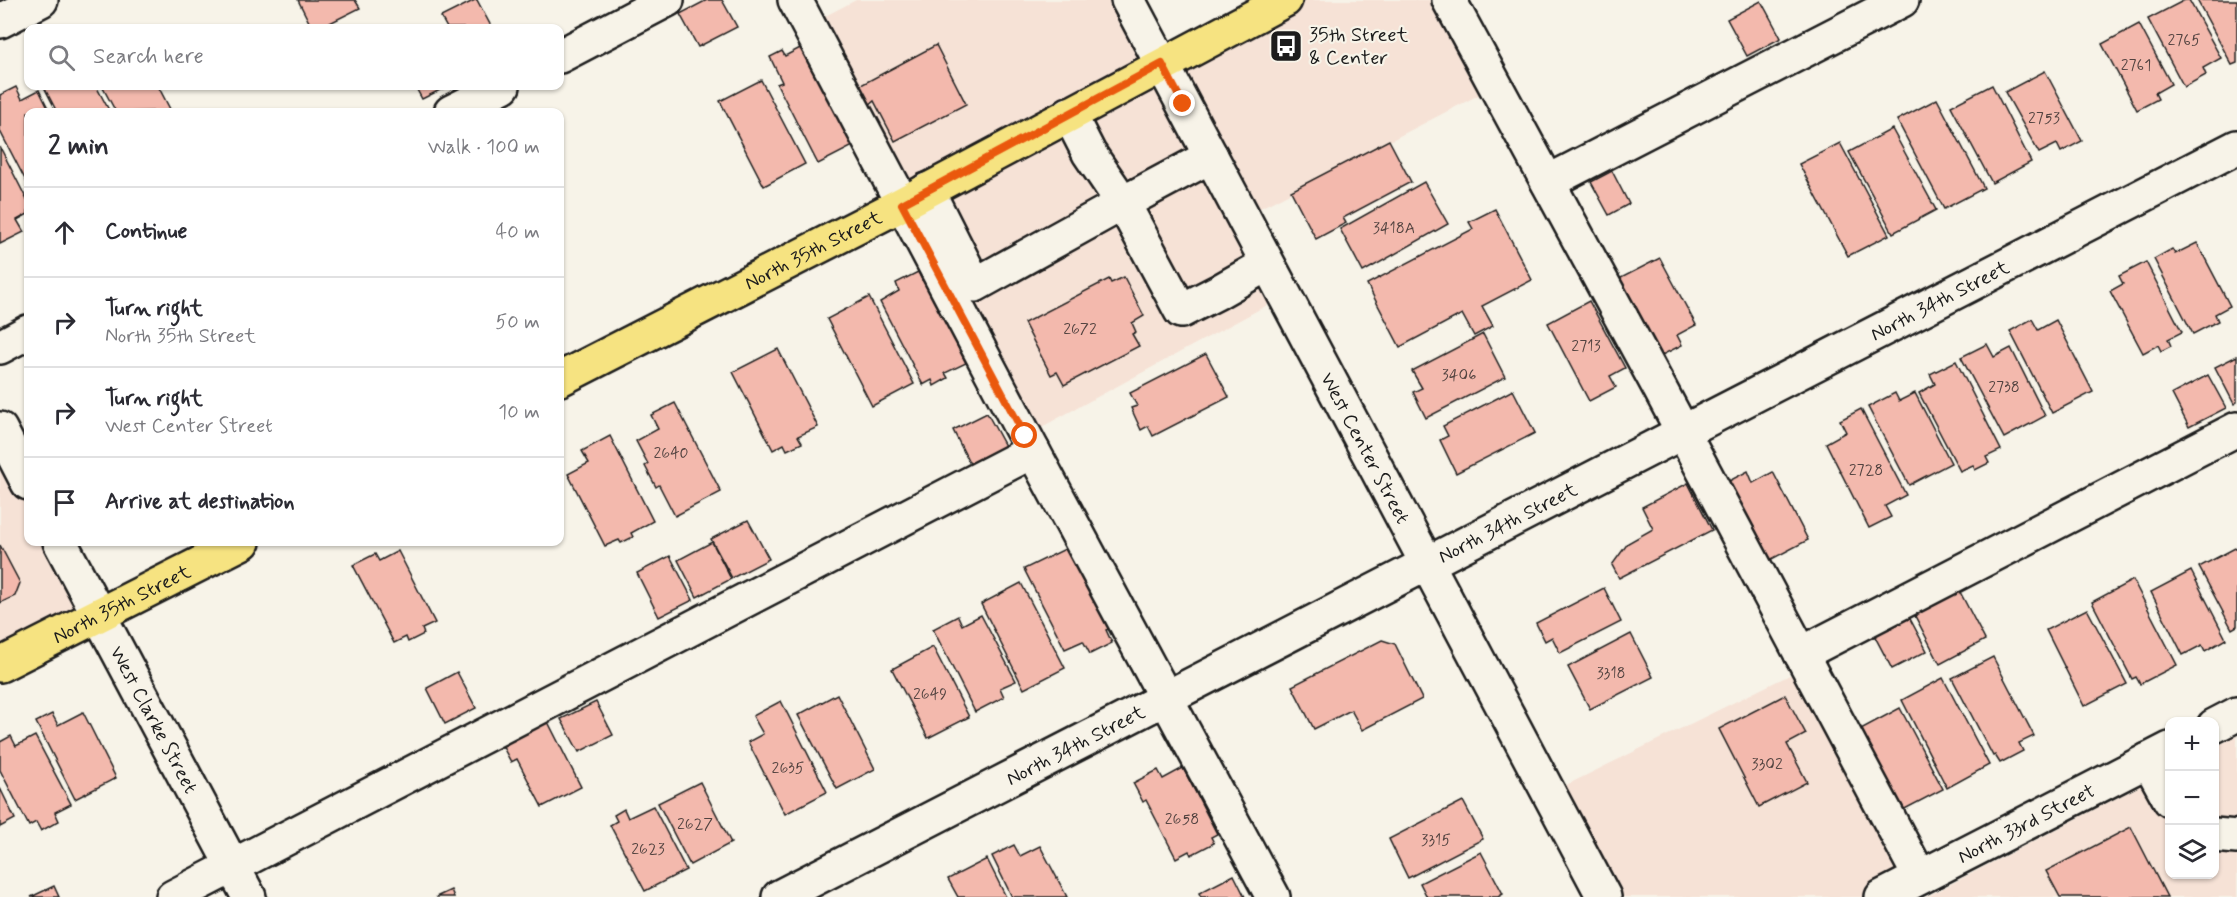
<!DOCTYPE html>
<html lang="en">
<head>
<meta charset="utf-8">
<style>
	:root { --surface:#fff; --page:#f2f2f3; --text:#2b2b33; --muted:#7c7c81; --line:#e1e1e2 }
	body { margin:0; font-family:Mynerve,sans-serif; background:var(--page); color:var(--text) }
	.controls { position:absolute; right:18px; bottom:18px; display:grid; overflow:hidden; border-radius:12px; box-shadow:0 2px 4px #0004 }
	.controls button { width:54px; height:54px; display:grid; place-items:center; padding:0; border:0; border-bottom:2px solid var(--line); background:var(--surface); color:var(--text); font:30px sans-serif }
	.stop { position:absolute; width:18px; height:18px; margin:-14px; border:4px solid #ea580c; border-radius:50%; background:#fff }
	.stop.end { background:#ea580c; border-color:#fff; box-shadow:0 2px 6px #0008 }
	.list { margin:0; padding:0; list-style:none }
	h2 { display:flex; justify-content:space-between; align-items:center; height:78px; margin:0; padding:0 24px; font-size:26px }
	h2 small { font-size:20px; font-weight:400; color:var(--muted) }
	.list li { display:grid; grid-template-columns:39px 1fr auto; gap:18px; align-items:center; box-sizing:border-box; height:90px; padding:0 24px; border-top:2px solid var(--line) }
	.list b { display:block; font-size:22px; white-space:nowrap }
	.list p { margin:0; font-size:20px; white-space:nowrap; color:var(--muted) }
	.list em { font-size:20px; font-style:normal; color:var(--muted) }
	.icon { flex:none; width:33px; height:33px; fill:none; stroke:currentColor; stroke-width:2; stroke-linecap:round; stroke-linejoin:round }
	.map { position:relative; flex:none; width:2237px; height:897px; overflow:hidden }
	.search { position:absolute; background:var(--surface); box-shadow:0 2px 4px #0004; left:24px; top:24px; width:540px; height:66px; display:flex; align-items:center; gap:15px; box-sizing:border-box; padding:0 21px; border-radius:12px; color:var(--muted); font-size:22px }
	.panel { position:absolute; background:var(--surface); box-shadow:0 2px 4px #0004; left:24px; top:108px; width:540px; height:438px; border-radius:12px }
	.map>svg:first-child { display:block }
</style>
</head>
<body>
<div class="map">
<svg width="2237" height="897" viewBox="0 0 2237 897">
	<rect width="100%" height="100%" fill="#f7f3e8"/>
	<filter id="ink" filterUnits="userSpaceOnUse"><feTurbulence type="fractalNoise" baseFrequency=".0167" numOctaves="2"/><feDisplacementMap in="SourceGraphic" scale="12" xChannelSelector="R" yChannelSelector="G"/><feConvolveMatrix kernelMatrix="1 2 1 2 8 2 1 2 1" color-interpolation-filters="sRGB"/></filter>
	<g filter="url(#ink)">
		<g fill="#f6e2d6">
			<path d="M856 0H1128L1162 64 1285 0H1449L1496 86 1243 217 1284 296 1025 436 808 25Z"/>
			<path d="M0 429 28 483V542H60L99 615 0 665Z"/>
			<path d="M1808 666 1920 877 1882 897H1604L1548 794Z"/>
			<path d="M2237 736V897H1926L2169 771 2170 874H2214L2215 747Z"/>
		</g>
		<g fill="#f3b9ad" stroke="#1c1c1c" stroke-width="1.5">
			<path d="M298 0H355L360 8 320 28H312Z"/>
			<path d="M475 0H477L492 28H447L441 17Z"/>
			<path d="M707 0H722L737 27 698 47 680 14Z"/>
			<path d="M2185 0H2189L2221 58 2203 68 2206 75 2184 87 2148 19Z"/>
			<path d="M2197 0H2237V63L2232 65Z"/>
			<path d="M1761 1 1781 38 1747 56 1727 19Z"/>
			<path d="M2139 24 2171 84 2155 93 2158 99 2137 110 2102 44Z"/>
			<path d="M936 45 966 104 895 141 874 101 869 105 859 86Z"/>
			<path d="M804 46 855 145 818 164 777 84 782 82 770 57 782 51 785 56Z"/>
			<path d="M2045 71 2082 141 2061 152 2057 144 2039 153 2005 92Z"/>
			<path d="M761 80 805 164 764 186 720 101Z"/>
			<path d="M1992 85 2031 162 1992 183 1951 106Z"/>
			<path d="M45 86H96L110 112H57L44 87Z"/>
			<path d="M102 86H158L171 111 116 112Z"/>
			<path d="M415 86H448L422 99Z"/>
			<path d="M16 87 22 99 39 90 50 112H28V185L0 131V95Z"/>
			<path d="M1937 99 1984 188 1944 209 1897 120Z"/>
			<path d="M1892 129 1936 210 1893 233 1849 152Z"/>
			<path d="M1389 140 1411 182 1343 218 1346 223 1316 239 1291 191Z"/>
			<path d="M1840 143 1889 235 1848 256 1799 164Z"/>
			<path d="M0 147 28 202V214L17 220 24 232 0 244Z"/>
			<path d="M1612 171 1629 204 1609 215 1591 182Z"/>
			<path d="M1424 182 1448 224 1363 272 1340 229Z"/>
			<path d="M1495 209 1532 280 1482 306 1493 326 1474 336 1462 314 1400 347 1367 284 1473 229 1469 222Z"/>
			<path d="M2197 243 2230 306 2215 314 2218 321 2193 334 2154 259 2172 249 2175 254Z"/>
			<path d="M1660 258 1696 325 1677 335 1682 345 1658 357 1617 280Z"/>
			<path d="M2146 262 2182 332 2168 339 2171 346 2161 351 2158 345 2143 353 2110 291 2123 284 2119 276Z"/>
			<path d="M918 272 922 280 924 279 966 363 945 373 948 378 934 386 932 380 923 385 880 302 899 291 896 283Z"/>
			<path d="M1124 277 1144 316 1132 323 1136 332 1132 334 1139 346 1064 385 1057 372 1051 375 1024 323 1109 279 1111 283Z"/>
			<path d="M869 297 914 384 872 406 827 319Z"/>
			<path d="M1589 301 1625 368 1610 376 1616 387 1589 401 1548 323Z"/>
			<path d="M2032 319 2038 330 2056 320 2093 392 2052 413 2010 331Z"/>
			<path d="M1483 334 1505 377 1426 418 1413 392 1422 388 1412 371Z"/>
			<path d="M1987 344 1994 357 2011 348 2045 416 2004 438 1961 357Z"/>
			<path d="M778 349 818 427 798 436 802 443 787 450 784 444 773 450 733 372Z"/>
			<path d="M1206 354 1229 397 1153 436 1148 426 1141 430 1131 408 1137 406 1130 393Z"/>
			<path d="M2237 356V402L2234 404 2215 367Z"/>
			<path d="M1956 361 2001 450 1986 457 1989 463 1975 470 1973 465 1960 471 1919 393 1935 384 1930 374Z"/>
			<path d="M2208 375 2226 408 2189 427 2172 394Z"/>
			<path d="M1513 390 1535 433 1456 473 1440 440 1448 436 1443 426Z"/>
			<path d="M1895 393 1899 401 1915 393 1951 463 1909 485 1868 407Z"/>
			<path d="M675 403 721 492 675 516 659 485 656 487 645 466 648 464 636 441 658 429 651 415Z"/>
			<path d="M1861 409 1906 495 1885 506 1891 517 1869 528 1826 443 1846 432 1840 420Z"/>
			<path d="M987 413 1005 446 970 464 953 430Z"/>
			<path d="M610 436 653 521 631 533 633 537 621 543 619 540 605 546 568 474 589 463 582 451Z"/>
			<path d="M1748 471 1753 483 1773 472 1808 540 1768 561 1727 482Z"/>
			<path d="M1688 483 1712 530 1619 578 1612 565 1628 543 1653 529 1642 507Z"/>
			<path d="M748 520 769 559 732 578 711 539Z"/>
			<path d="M712 542 731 579 697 597 678 560Z"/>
			<path d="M0 545 20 583 15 596 0 603Z"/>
			<path d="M2237 547V626L2232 629 2199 567Z"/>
			<path d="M1067 548 1109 629 1106 630 1112 643 1090 654 1083 641 1065 649 1024 569Z"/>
			<path d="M398 551 435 623 422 629 424 634 408 642 406 637 394 643 353 565 375 554 379 561Z"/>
			<path d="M670 556 693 600 659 617 637 573Z"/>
			<path d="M2191 571 2226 639 2205 651 2202 645 2183 655 2151 592Z"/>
			<path d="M2133 580 2177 665 2140 684 2136 677 2132 679 2092 602Z"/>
			<path d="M1021 583 1065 668 1024 689 981 604Z"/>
			<path d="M1604 588 1621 622 1560 653 1552 637 1545 641 1536 623Z"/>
			<path d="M1959 590 1985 640 1940 664 1914 614Z"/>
			<path d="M2087 609 2127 684 2084 706 2046 630Z"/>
			<path d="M981 615 1016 681 1000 688 1004 697 975 712 933 629 958 616 962 625Z"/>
			<path d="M1908 615 1927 651 1892 669 1873 633Z"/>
			<path d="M1631 634 1653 677 1590 709 1568 667Z"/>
			<path d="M1382 640 1395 644 1422 699 1362 730 1351 710 1314 729 1292 686Z"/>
			<path d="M933 647 969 717 928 738 892 669Z"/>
			<path d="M1993 657 2034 736 2019 743 2023 751 2000 763 1995 755 1993 756 1952 678Z"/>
			<path d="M457 672 476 708 445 724 427 688Z"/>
			<path d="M1943 678 1989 765 1947 788 1902 700Z"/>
			<path d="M837 694 875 769 837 789 798 715Z"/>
			<path d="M1785 695 1806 734 1787 744 1807 782 1759 807 1719 729Z"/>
			<path d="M781 701 827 792 785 814 748 742 763 734 753 716Z"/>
			<path d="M596 702 613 735 579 752 561 719Z"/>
			<path d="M1900 708 1943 789 1899 812 1857 731Z"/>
			<path d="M83 712 116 778 75 799 36 722 52 714 58 725Z"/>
			<path d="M543 712 581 787 542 807 517 759 511 762 497 736Z"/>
			<path d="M11 736 16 746 35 736 71 804 55 812 59 821 41 831 36 822 29 826 0 770V742Z"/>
			<path d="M1183 768 1217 834 1211 837 1214 843 1191 855 1189 851 1176 858 1146 800 1143 802 1133 783 1158 770 1163 779Z"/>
			<path d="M700 782 731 843 690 865 658 803Z"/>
			<path d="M0 788 15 819 0 827Z"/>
			<path d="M1463 801 1483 839 1408 878 1389 839Z"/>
			<path d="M653 806 686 870 645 891 610 825 617 821 614 815 624 809 628 818Z"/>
			<path d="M2131 827 2167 897H2060L2046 871Z"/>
			<path d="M1014 845 1020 856 1040 846 1067 897H1012L992 856Z"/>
			<path d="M1481 852 1503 894 1498 897H1427L1420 883Z"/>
			<path d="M987 859 1006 897H958L948 879Z"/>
			<path d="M1234 875 1245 897H1201L1199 893Z"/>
			<path d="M54 886 59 897H31Z"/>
			<path d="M451 890 454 897H436Z"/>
		</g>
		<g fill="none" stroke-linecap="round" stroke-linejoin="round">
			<defs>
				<g id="minor">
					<path d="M795 0 1033 451 1273 897"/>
					<path id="s1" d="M1128 0 1604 897"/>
					<path d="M1449 0 1660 389 1920 877"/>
					<path d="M0 21 41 0"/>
					<path d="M560 56 667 0"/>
					<path d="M451 112 503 86"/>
					<path d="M1211 156 1123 203 1181 311 1218 292 1267 264"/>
					<path d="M1548 182 1902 0"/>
					<path d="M927 190 975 285 1123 203 1089 153 1069 114"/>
					<path d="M0 347 28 332"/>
					<path d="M0 429 28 483"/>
					<path id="s2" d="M60 542 249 897"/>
					<path d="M1801 654 2237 429"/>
					<path d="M2214 726 2237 714"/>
					<path d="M2148 760 2170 800"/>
					<path d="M2214 835 2237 837"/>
					<path d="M173 897 1033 451"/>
					<path id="s3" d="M779 897 2237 147"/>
					<path id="s4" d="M1882 897 2170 749"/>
				</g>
				<g id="major">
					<path id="s5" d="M560 379 902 204 1285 0"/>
					<path id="s6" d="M0 665 243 542"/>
				</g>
			</defs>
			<use href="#minor" stroke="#1c1c1c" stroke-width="38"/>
			<use href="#major" stroke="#1c1c1c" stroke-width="38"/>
			<use href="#minor" stroke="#f7f3e8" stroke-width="33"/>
			<use href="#major" stroke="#f6e381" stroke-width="33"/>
		</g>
	</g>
	<g fill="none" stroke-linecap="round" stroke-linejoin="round" filter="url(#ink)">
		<path stroke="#ea580c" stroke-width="8" d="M1025 436 902 204 1162 64 1183 104"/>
	</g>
	<defs>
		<symbol id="bus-square" viewBox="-11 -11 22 22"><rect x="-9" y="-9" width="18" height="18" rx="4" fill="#1c1c1c" stroke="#f7f3e8"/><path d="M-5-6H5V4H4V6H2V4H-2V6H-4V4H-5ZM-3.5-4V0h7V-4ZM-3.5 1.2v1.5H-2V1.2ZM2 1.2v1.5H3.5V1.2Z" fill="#fff"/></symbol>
	</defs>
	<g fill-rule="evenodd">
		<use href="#bus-square" x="1267" y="27" width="38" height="38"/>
	</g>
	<g text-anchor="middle" stroke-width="4.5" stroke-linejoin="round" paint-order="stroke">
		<g font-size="16" fill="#524340">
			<text x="2184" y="45">2765</text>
			<text x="2136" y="70">2761</text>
			<text x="2044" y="123">2753</text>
			<text x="1394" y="233">3418A</text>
			<text x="1080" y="334">2672</text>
			<text x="1586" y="351">2713</text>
			<text x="1459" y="380">3406</text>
			<text x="2004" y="392">2738</text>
			<text x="671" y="458">2640</text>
			<text x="1866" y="475">2728</text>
			<text x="1611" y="678">3318</text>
			<text x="930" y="699">2649</text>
			<text x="1767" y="769">3302</text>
			<text x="788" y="773">2635</text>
			<text x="1182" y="824">2658</text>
			<text x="695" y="829">2627</text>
			<text x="1436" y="845">3315</text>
			<text x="648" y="854">2623</text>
		</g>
		<g font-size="20" fill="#1c1c1c" stroke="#f7f3e8" text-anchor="start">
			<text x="1309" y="41">35th Street<tspan x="1309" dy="23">&amp; Center</tspan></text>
		</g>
		<g font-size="20" fill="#1c1c1c" stroke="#f7f3e8">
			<text dy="7" stroke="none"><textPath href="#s5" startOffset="284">North 35th Street</textPath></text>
			<text dy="7" stroke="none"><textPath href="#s3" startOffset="1305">North 34th Street</textPath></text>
			<text dy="7" stroke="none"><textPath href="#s1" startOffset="507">West Center Street</textPath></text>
			<text dy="7" stroke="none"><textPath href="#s3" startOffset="819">North 34th Street</textPath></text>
			<text dy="7" stroke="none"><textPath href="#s6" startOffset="136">North 35th Street</textPath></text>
			<text dy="7" stroke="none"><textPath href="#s2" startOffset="201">West Clarke Street</textPath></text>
			<text dy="7" stroke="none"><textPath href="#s3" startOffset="333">North 34th Street</textPath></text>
			<text dy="7" stroke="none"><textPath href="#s4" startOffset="162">North 33rd Street</textPath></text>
		</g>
	</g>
</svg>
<div class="controls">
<button>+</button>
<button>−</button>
<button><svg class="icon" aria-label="layers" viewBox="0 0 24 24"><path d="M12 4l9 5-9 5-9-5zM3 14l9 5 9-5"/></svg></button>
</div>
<div class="stop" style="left:1025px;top:436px"></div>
<div class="stop end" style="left:1183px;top:104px"></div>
<div class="search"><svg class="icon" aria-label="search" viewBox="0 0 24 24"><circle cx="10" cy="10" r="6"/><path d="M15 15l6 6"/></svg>Search here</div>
<section class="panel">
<h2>2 min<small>Walk · 100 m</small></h2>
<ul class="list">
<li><svg class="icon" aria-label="ahead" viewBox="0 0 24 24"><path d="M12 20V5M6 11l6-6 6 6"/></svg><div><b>Continue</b></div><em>40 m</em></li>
<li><svg class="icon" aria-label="right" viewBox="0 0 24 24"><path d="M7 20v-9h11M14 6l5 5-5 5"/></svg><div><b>Turn right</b><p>North 35th Street</p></div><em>50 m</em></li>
<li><svg class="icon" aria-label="right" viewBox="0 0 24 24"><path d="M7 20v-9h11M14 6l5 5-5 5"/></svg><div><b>Turn right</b><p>West Center Street</p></div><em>10 m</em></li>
<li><svg class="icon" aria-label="arrive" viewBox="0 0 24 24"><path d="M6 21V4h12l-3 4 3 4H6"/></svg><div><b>Arrive at destination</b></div></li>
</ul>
</section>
</div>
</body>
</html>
